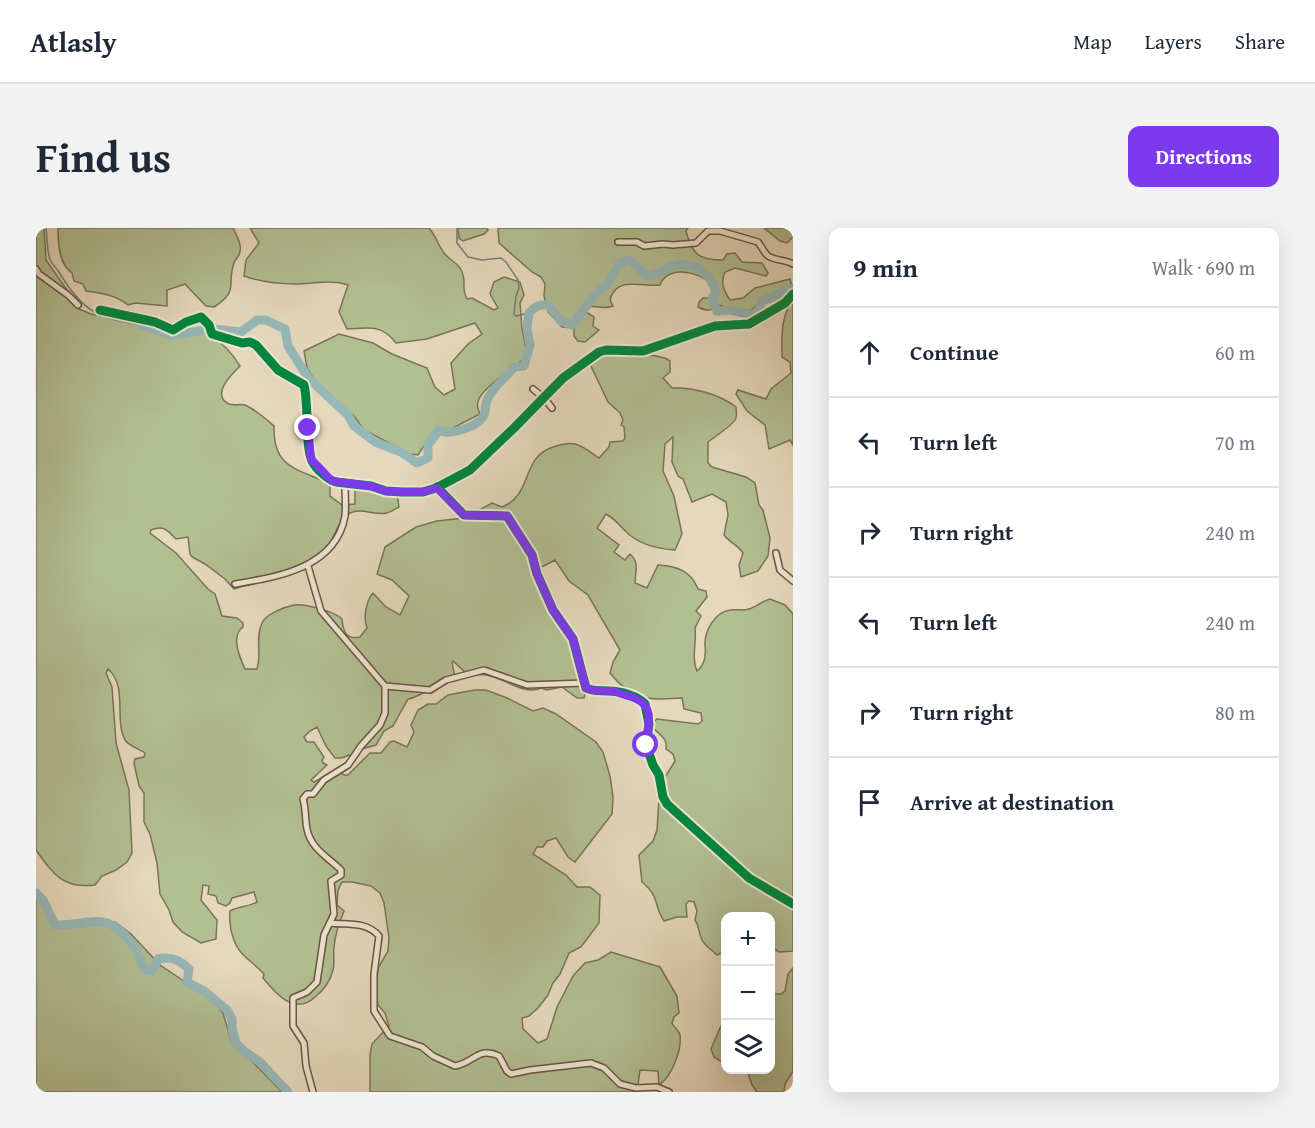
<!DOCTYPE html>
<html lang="en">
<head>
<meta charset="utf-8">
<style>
	:root { --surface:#fff; --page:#f2f2f3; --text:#1f2937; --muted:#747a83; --line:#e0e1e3; --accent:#7c3aed }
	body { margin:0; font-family:"Gentium Book Plus",serif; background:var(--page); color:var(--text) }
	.controls { position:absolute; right:18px; bottom:18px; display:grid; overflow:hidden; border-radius:12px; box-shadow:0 6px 24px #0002 }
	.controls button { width:54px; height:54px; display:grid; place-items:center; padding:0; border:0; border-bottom:2px solid var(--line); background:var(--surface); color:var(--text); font:30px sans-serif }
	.stop { position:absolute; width:18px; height:18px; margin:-14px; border:4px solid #7c3aed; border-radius:50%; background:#fff }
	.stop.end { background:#7c3aed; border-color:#fff; box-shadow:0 2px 6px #0008 }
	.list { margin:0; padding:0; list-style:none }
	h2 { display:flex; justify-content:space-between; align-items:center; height:78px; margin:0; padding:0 24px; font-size:26px }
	h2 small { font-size:20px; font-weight:400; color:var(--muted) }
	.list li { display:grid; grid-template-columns:39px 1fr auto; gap:18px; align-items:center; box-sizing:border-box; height:90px; padding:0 24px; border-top:2px solid var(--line) }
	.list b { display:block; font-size:22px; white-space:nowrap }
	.list em { font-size:20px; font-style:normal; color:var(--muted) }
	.icon { flex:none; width:33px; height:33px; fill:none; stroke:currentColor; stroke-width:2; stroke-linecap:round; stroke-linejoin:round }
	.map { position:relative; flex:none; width:757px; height:864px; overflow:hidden; border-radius:12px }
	header { display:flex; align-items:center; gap:36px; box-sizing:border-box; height:84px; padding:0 30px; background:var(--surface); border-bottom:2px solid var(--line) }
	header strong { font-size:28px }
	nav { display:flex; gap:33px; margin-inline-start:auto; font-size:21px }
	.intro { display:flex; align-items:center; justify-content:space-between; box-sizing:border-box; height:144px; padding:0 36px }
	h1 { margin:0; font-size:42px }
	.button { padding:15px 27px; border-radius:12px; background:var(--accent); color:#fff; font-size:21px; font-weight:700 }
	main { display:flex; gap:36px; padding:0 36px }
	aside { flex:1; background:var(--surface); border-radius:12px; box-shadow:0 6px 24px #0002 }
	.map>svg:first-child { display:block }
</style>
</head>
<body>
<header>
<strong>Atlasly</strong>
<nav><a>Map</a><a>Layers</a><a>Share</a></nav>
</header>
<div class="intro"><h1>Find us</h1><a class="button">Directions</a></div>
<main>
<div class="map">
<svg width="757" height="864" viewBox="0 0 757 864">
	<rect width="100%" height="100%" fill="#e6d8bd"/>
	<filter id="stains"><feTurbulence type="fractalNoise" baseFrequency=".00333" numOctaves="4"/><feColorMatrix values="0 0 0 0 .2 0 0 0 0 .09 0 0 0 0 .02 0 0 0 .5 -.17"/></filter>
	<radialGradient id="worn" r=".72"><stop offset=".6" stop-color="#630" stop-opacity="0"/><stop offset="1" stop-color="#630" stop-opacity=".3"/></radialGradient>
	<g fill="#b2bf93" stroke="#787554" stroke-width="1.5">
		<path d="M0 0H8L10 32 34 66 38 77 43 81 55 86 106 96 131 107 172 104C185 114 196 124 204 138 196 146 174 167 193 176 199 178 206 175 211 178 221 183 230 191 238 198 237 241 261 240 294 256V268L306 277 319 276V257L361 266 363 279C359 281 355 284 351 285 338 288 326 279 314 285 301 292 299 312 288 323 265 346 228 352 198 361L189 351 169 336 156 329 154 326 152 309 140 311C131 302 128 297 115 302L114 305 140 325 172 361 179 366 186 388 201 390 207 395V399C194 408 204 430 209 441H221C226 425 219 410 226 395 230 386 248 379 258 377 268 375 300 384 306 391 307 403 310 412 324 409L331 400C327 390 330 373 337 365L350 379 364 387 373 368 356 352 341 346 349 319 380 299 401 293 428 290 456 275 466 279C497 267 485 229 517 219 540 211 544 217 563 230L573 219 574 214 587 213 589 210 588 199 585 197 587 192 584 185 572 174 554 136C557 132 561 128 565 126 578 119 615 127 629 130L634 133V144L627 150 636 160C657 159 683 166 700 179 700 182 701 186 700 190 699 196 678 209 672 214V235L676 239 710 249 719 255 723 277 727 282 734 310 732 328 722 343 705 349 703 337 707 325C702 317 694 315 688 307L692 287 690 274 676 266 656 274 647 251 642 248 636 234 637 209 629 216 627 243 638 268 646 306 639 322C623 321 608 318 595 308 586 301 580 291 570 286L561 300 583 317 578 324 589 332 594 326C604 335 599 343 599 355L611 360 622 337C641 338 655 343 662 361L670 363 671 369 660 383 665 388 659 400C661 413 655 430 661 443 669 437 670 426 669 418 668 403 679 384 694 382 700 381 707 383 713 381 720 379 726 373 734 371L749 377 757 386V723L743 724 735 719 734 688H690L689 723 681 727C676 722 669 718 666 712 662 704 664 699 659 692L661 683 658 674 653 673 650 676 651 689H641L628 693C617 677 625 670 606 654L603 627 617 613 621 602 623 570 629 549 639 533 637 526 630 521C632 507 620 507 615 496L621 491 662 496 666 493 665 485 648 481 646 470C612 472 597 474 574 445L577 434 584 422 552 367 533 353 519 332 498 343 505 366 533 408 550 463 548 470H541L526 459 511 462 505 460C488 468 467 449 450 447 444 446 437 447 431 446L417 433 416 435 419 448C411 458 401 459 390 464 383 466 380 470 372 471L357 498 348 503 340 517 326 521 315 528 313 527 306 530H299L290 518 281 499 274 503 268 509 271 514H278L288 529 286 532 287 535 291 537 275 552 278 554 300 542 308 547H312L334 525H345L354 514 358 513 371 519 378 504 375 497 382 482 392 476H400L412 467 439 462H450L471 470 497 483 507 480 520 486 560 514 567 524 574 548 577 569 576 586 539 634 532 629 520 610 511 613 507 619H501L497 626 530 647 541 659H554L564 667 563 695 545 719 533 725 524 746 517 755 512 767 502 780 493 788 486 790 487 801 502 815 511 811 521 779 537 748 549 735 562 732 575 724 624 739 641 768 643 785 638 789 636 795C638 800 643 802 644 807 646 822 635 850 623 857L622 843 604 842 601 864H334V827L336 816 353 798 349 785 342 777 340 762 342 740 352 723 353 710 348 675 344 665 335 658 316 654H306L302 662 301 677 308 683C303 695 299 707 298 719 297 727 299 735 297 742 294 754 288 762 279 769 259 788 240 766 227 750L228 746C211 728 201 728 195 702 194 695 193 690 194 683 203 678 212 679 221 674L218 664 196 670 194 675 190 678 182 675 180 668 172 666 173 658 167 657 165 672 181 692 180 711 165 715 146 704 137 694 133 682 124 666 121 635 114 606 108 594V565L103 558 98 535 99 531 108 529 109 525C103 521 93 518 89 512 78 492 92 458 72 441L70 445 76 459 80 515 93 562 96 625 91 634 80 642 66 648 59 657C27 661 17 646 0 622Z"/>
		<path d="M22 0H197C201 8 207 18 203 27 203 27 198 34 198 35 190 57 204 62 178 79L170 78 149 56 131 62V78L99 75 92 77C80 67 65 65 50 63L47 56 38 53 36 45C23 37 22 15 22 0Z"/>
		<path d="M214 0H393C400 8 402 17 408 25 414 33 425 36 427 47 430 58 425 60 431 71L436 70 458 82 462 80 454 66 458 54 468 49 484 54 488 67 484 75 486 101 490 120 487 132C477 138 447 161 443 171 440 177 442 181 444 186L417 200 397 204 382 227 374 226 328 202 318 188 279 153 271 140 268 123 303 106 337 115 356 126 391 140 399 159 408 167 419 161 415 135 432 116 446 106 439 95 391 111 360 115C346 96 332 100 311 101L303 84 312 57C295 51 277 56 260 56 242 56 225 54 208 48L210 32 223 15Z"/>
		<path d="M422 0H450L452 2 448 6 427 13 423 10Z"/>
		<path d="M462 0H652L650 3C656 26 662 32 687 32L691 26 699 25 706 34 726 35 732 45 730 48 699 40 689 44C684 55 688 63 694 72L707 70 719 60 754 51 756 58 754 64 734 74 722 75 716 82 711 84 697 82 683 77C675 83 672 84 662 79L663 74 667 70 679 71 682 67C677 46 632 33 624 57 609 59 586 50 577 65 573 70 574 73 577 78 567 82 561 77 552 79L550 84 558 89 557 98 563 102 549 114 542 113 538 108V100L526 99 512 84 508 68 509 56 505 49 496 44 463 15Z"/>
		<path d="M728 0H757V9L751 15 744 13Z"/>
		<path d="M757 71V217L754 212 733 221 729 197 711 183 700 166 702 162 730 171 735 161 755 145 754 134 746 129C746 105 744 92 757 71Z"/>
		<path d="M0 667 14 690 31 698 79 694 95 706 124 737 176 772 187 785 195 812 246 864H0Z"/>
		<path d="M757 740V843L749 856 748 864H721L716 857 711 842H734L735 763 739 766H745L749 763 752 746Z"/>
		<path d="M689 792V836L678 829 675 821 684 800Z"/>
	</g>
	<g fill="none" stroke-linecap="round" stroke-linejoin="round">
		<g stroke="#738077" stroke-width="1.5">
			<path d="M10 0C11 9 11 19 13 28 14 35 20 39 23 44 46 83 62 91 106 97"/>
			<path d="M421 0V15L432 29 446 32 465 30 470 34 482 52 483 60 480 68 478 86 480 88 493 85"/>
		</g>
		<g stroke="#97b8b8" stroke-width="9">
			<path d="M106 97 135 107 178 101 205 104 221 92H230L249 101 252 118 273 151 312 187 318 198 339 214 365 224 381 235 392 230V217L403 202C412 208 438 200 446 190 451 185 448 178 451 172 456 160 470 149 478 139L488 138 494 117 491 100 493 85C499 79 503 76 512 77L525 93 536 97 559 67 573 54 583 36 591 32 595 33 611 48C624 47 626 42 637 38 658 32 675 45 680 65L676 70 681 83 694 82 717 87 722 83 726 73 757 60"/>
			<path d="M0 665 7 672 19 697C57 698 70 680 98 718 104 725 103 736 110 742L116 743 122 731C135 728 144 732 153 741L151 754 168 763 191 782 196 791V801L200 815 208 823 225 835 252 864"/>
		</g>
		<defs>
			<g id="street">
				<path d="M582 14H601L608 18 627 16 637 17 660 15 672 3H684L722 14C725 18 728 24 731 27 737 33 749 31 757 36"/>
				<path d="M0 41 3 46 32 67 42 77"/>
				<path d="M64 82 119 94 137 102 150 94 165 89 173 97 176 106 206 115 214 114 220 117 242 142 268 157C273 177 269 218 276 233 280 241 292 252 300 254L335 258 350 263 366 264H387L400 260 434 242 478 200 527 150 563 124 570 122 607 123 679 98 713 96 749 75 757 66"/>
				<path d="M497 161 509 171 516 180"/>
				<path d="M401 259 428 287 471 288 496 327 501 346 517 382 537 411 550 460C558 464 565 462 573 463 584 463 602 468 609 476L613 496 610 517 617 537 623 547 627 569 631 576 713 650 757 676"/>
				<path d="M740 325 744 342 757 353"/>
				<path d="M272 338 285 383 349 458 394 462 410 452 448 442 491 457 549 455"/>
				<path d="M199 356C241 349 300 340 309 288 310 278 309 266 309 256"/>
				<path d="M294 695C310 697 331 693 343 708L338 746V783L354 808 386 819 397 828 419 838C438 835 442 818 463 828L471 843 475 846 494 842 555 835 568 840 584 856 600 860 621 859 633 864"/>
				<path d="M277 864 270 838 268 815 257 798V770L271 764 281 754 288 707 298 686 295 653 305 647V642C292 629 275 621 271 601 269 591 270 581 267 571L271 566H277L288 552 312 537 325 518 344 497 349 485V458"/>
			</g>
		</defs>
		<use href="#street" stroke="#68563f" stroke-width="8"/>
		<use href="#street" stroke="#efe6d4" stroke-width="5"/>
		<defs>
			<g id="cycleway">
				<path d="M64 82 119 94 137 102 150 94 165 89 173 97 176 106 206 115 214 114 220 117 242 142 268 157C273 177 269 218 276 233 280 241 292 252 300 254L335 258 350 263 366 264H387L400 260 434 242 478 200 527 150 563 124 570 122 607 123 679 98 713 96 749 75 757 66"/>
				<path d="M401 259 428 287 471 288 496 327 501 346 517 382 537 411 550 460C558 464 565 462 573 463 584 463 602 468 609 476L613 496 610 517 617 537 623 547 627 569 631 576 713 650 757 676"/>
			</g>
		</defs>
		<use href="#cycleway" stroke="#efe6d4" stroke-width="13"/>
		<use href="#cycleway" stroke="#00873e" stroke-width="9"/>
	</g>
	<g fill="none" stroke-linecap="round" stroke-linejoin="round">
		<path stroke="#7c3aed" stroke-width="8" d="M272 200 275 231 296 253 334 258 350 263 366 264H387L401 260 428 287 471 288 496 327 501 346 517 382 537 411 550 460C558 464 565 462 573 463 580 463 585 466 592 468 621 476 612 493 610 517"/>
	</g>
	<rect width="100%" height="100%" filter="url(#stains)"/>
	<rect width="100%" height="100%" fill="url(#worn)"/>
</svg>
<div class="controls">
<button>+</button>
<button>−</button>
<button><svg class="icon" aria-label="layers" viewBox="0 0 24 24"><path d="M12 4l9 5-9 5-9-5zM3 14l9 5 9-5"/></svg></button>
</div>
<div class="stop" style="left:610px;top:517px"></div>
<div class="stop end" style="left:272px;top:200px"></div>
</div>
<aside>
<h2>9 min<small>Walk · 690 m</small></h2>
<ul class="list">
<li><svg class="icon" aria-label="ahead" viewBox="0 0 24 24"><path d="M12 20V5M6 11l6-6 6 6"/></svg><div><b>Continue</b></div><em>60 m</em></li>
<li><svg class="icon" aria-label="left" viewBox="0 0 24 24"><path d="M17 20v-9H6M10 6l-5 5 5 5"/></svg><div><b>Turn left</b></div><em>70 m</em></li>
<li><svg class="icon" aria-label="right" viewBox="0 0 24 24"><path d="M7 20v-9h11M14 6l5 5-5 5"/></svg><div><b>Turn right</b></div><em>240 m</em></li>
<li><svg class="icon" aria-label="left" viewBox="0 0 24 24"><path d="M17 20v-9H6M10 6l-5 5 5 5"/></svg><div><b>Turn left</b></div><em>240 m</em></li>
<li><svg class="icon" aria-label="right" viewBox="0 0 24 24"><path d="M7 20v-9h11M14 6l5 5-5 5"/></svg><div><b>Turn right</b></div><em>80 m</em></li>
<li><svg class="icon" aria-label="arrive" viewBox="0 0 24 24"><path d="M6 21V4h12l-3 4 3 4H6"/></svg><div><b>Arrive at destination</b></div></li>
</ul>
</aside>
</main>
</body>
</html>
